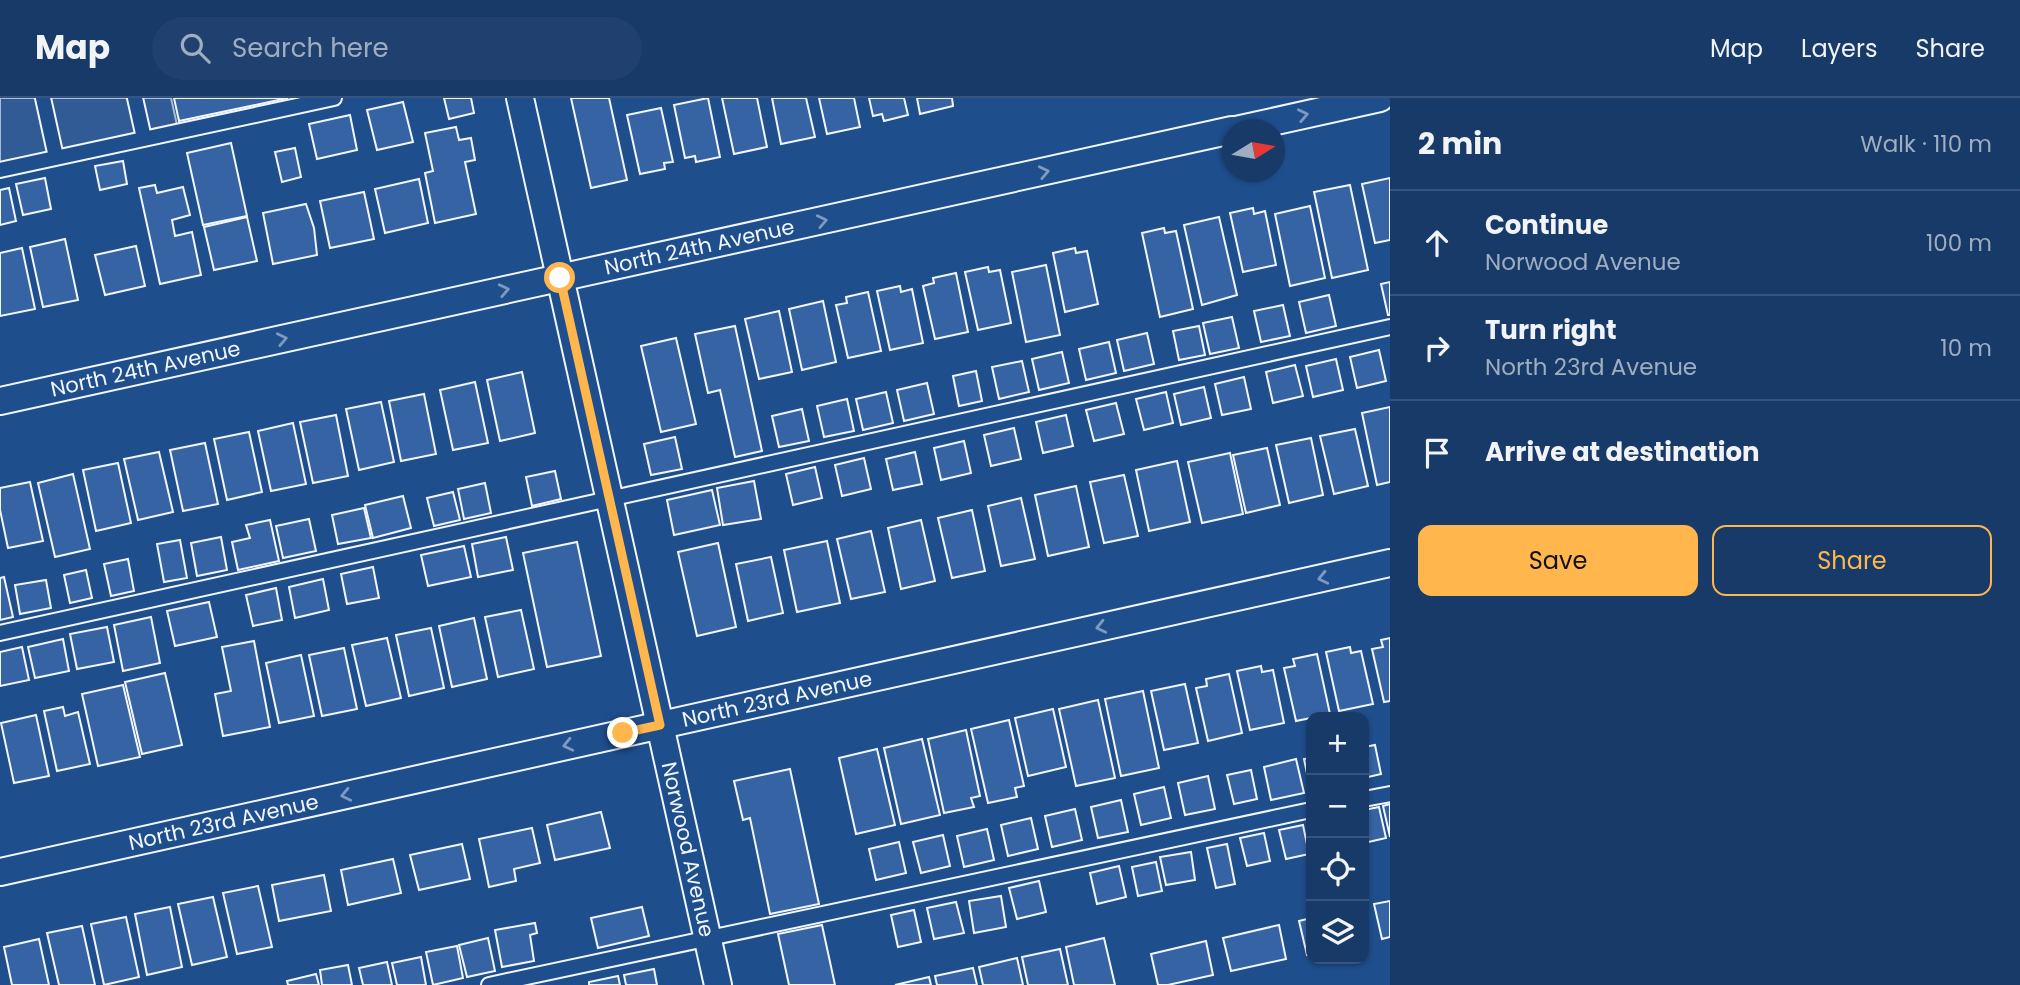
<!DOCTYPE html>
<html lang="en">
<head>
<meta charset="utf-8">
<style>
	:root { --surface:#173a69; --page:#20416f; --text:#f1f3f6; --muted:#9eadc0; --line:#36547d; --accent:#ffb74d }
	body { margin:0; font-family:Poppins,sans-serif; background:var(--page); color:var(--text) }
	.controls { position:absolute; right:21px; bottom:21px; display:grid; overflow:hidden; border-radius:14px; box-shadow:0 2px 5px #0004 }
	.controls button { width:63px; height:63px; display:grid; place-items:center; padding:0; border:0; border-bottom:2px solid var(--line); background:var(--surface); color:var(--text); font:35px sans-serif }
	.compass { position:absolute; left:1222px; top:21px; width:63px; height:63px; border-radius:50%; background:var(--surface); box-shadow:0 2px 5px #0004; rotate:79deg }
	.stop { position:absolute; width:21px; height:21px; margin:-16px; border:5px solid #ffb74d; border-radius:50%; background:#fff }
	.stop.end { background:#ffb74d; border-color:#fff; box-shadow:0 2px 7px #0008 }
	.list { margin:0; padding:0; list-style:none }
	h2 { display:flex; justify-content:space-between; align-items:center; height:91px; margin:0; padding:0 28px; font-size:30px }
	h2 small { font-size:23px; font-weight:400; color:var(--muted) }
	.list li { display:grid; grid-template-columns:46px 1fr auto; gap:21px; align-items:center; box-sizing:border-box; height:105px; padding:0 28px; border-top:2px solid var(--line) }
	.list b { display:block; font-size:26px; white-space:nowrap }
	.list p { margin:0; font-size:23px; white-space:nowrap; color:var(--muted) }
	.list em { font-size:23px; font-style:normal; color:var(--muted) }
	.actions { display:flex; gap:14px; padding:21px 28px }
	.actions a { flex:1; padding:16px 0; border:2px solid var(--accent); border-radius:14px; text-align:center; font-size:24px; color:var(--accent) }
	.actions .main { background:var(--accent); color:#111 }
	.icon { flex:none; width:38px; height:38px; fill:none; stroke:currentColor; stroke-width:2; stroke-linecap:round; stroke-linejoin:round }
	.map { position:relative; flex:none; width:1390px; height:887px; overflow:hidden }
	header { display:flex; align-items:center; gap:42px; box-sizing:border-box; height:98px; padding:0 35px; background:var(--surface); border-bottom:2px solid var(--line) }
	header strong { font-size:33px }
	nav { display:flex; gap:38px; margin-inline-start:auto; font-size:24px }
	.search { width:490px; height:63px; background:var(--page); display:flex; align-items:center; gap:18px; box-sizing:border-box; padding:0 24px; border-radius:38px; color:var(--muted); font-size:26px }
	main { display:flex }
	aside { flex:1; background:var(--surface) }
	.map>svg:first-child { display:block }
</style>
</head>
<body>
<header>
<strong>Map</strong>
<div class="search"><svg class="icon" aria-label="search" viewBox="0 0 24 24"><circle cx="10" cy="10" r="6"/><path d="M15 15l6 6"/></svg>Search here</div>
<nav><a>Map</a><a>Layers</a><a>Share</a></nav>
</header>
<main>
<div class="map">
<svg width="1390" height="887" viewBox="0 0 1390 887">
	<rect width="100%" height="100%" fill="#1f4e8c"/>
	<path fill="#305b95" stroke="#a8bbd7" stroke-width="2" d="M0 0H171L177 27 0 67Z"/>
	<g fill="#3563a3" stroke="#f2f6ff" stroke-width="2">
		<path d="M174 0H288L179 23Z"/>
		<path d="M444 0H471L474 15 449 21Z"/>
		<path d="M571 0H609L627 82 591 90Z"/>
		<path d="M708 0 720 59 696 64 695 58 685 60 674 7Z"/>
		<path d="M722 0H757L767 49 734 56Z"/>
		<path d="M772 0H806L815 39 781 46Z"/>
		<path d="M819 0H854L860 29 827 36Z"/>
		<path d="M869 0H904L908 17 884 23 882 16 873 18Z"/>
		<path d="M917 0H952L953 8 920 16Z"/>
		<path d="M403 4 413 44 377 52 367 12Z"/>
		<path d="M661 10 673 64 664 65 665 71 640 76 627 17Z"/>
		<path d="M350 17 357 52 317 61 309 26Z"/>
		<path d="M456 29 459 42 471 40 475 62 465 64 476 116 435 125 425 75 433 73 425 35Z"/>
		<path d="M231 45 247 118 203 127 187 55Z"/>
		<path d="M295 50 301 79 282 84 275 54Z"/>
		<path d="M123 63 127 86 100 92 95 68Z"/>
		<path d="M45 80 51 111 23 117 16 86Z"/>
		<path d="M1390 80V142L1375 145 1362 86Z"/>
		<path d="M419 81 428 125 385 135 375 91Z"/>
		<path d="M155 87 157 95 183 89 190 117 172 122 175 138 192 134 201 177 160 186 139 90Z"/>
		<path d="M1350 87 1368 172 1332 180 1314 94Z"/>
		<path d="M9 90 16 123 0 127V92Z"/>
		<path d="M364 94 374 141 330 150 320 103Z"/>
		<path d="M306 106 314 130 317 157 273 166 263 115Z"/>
		<path d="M1310 108 1325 180 1290 188 1275 116Z"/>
		<path d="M1253 110 1254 116 1265 113 1276 167 1243 174 1230 115Z"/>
		<path d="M247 119 257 163 214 172 204 129Z"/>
		<path d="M1219 119 1237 197 1202 207 1184 127Z"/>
		<path d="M1164 130 1165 135 1176 133 1193 211 1160 219 1142 135Z"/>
		<path d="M65 141 78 202 43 209 30 149Z"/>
		<path d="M136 148 145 188 105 197 95 157Z"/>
		<path d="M22 150 35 211 0 218V155Z"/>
		<path d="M1075 150 1076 155 1087 153 1098 206 1065 214 1053 155Z"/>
		<path d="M1046 167 1060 237 1026 244 1012 174Z"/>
		<path d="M988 169 989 174 1000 172 1011 225 978 232 965 174Z"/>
		<path d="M956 175 968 234 935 241 923 188 934 185 933 180Z"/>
		<path d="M1390 184V217H1388L1381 186Z"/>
		<path d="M900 188 901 194 912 191 923 245 890 252 877 193Z"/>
		<path d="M868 194 881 253 848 260 836 207 847 205 846 199Z"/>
		<path d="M1329 197 1336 228 1306 235 1299 204Z"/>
		<path d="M823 203 836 264 802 272 789 211Z"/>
		<path d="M1283 207 1290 238 1261 244 1254 213Z"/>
		<path d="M779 213 792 274 759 281 745 221Z"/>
		<path d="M1232 219 1239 250 1210 256 1203 225Z"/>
		<path d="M735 228 762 353 735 359 720 292 708 295 695 236Z"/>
		<path d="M1199 228 1205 257 1179 262 1173 233Z"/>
		<path d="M1147 235 1154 266 1124 273 1117 242Z"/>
		<path d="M676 240 696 326 661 334 641 248Z"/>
		<path d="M1109 244 1116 275 1086 282 1079 251Z"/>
		<path d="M1379 252 1386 283 1357 290 1350 259Z"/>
		<path d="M1062 254 1069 285 1039 292 1032 261Z"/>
		<path d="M1336 261 1343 292 1313 299 1306 268Z"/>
		<path d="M1022 263 1029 294 999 301 992 269Z"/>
		<path d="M1295 267 1303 298 1273 305 1266 274Z"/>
		<path d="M976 273 982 303 959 308 953 278Z"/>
		<path d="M522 274 535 335 500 343 487 282Z"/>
		<path d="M1244 279 1251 311 1222 317 1215 286Z"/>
		<path d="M475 284 488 345 453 352 440 292Z"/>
		<path d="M927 285 934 316 904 323 897 292Z"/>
		<path d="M1204 289 1211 320 1181 327 1174 296Z"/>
		<path d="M886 294 893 325 863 332 856 301Z"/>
		<path d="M1166 294 1173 325 1144 332 1136 301Z"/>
		<path d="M424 296 436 356 401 363 389 303Z"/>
		<path d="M847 301 854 333 824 339 817 308Z"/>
		<path d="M381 304 394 364 359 372 346 311Z"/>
		<path d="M1116 305 1124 336 1094 343 1086 312Z"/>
		<path d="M1390 309V384L1377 387 1362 315Z"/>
		<path d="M802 311 809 343 779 349 772 318Z"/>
		<path d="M336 317 348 378 313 385 300 324Z"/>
		<path d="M1066 317 1073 348 1043 355 1036 324Z"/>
		<path d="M293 325 306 386 271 393 258 333Z"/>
		<path d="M1014 330 1021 361 991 368 984 337Z"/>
		<path d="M1355 331 1368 388 1334 396 1320 338Z"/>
		<path d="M249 334 262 394 227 402 214 341Z"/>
		<path d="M675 339 682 371 651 377 644 346Z"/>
		<path d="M1311 340 1323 397 1289 405 1276 347Z"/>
		<path d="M964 343 971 375 941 382 934 350Z"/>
		<path d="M205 345 218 406 183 413 170 352Z"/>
		<path d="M1267 350 1280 407 1246 415 1233 357Z"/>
		<path d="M159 354 173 414 138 422 124 361Z"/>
		<path d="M915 354 922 386 893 392 886 361Z"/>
		<path d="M1230 355 1243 416 1202 425 1188 364Z"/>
		<path d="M864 360 871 391 842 398 835 367Z"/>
		<path d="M1177 363 1190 424 1149 433 1136 372Z"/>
		<path d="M118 365 131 425 96 433 83 372Z"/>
		<path d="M815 369 822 400 793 407 786 376Z"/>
		<path d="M555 373 561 401 532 408 526 379Z"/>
		<path d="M73 376 90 451 55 459 38 385Z"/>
		<path d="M1124 377 1138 438 1104 445 1090 384Z"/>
		<path d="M754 383 761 421 723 427 717 390Z"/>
		<path d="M30 384 43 443 8 450 0 412V390Z"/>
		<path d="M485 385 491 415 464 421 458 391Z"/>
		<path d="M1076 388 1089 449 1048 458 1035 397Z"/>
		<path d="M712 392 720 427 674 437 667 402Z"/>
		<path d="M453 394 460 422 434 428 427 400Z"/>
		<path d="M403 398 411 430 373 440 365 407Z"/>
		<path d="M1021 400 1035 461 1001 468 988 408Z"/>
		<path d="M364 410 371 440 338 446 332 417Z"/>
		<path d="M972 412 985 473 952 480 938 420Z"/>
		<path d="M309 421 316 453 283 460 276 428Z"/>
		<path d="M270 422 279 463 238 472 232 444 250 440 246 427Z"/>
		<path d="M921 422 935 483 901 491 888 430Z"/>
		<path d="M871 433 885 494 851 501 837 441Z"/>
		<path d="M221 439 227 472 197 478 191 445Z"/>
		<path d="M506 439 513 472 478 479 472 446Z"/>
		<path d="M180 442 187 480 164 484 157 446Z"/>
		<path d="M827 443 840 505 797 514 784 452Z"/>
		<path d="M577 444 601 558 547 569 523 455Z"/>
		<path d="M718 445 736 529 697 538 678 454Z"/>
		<path d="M464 448 471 479 428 488 421 457Z"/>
		<path d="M771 459 783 515 748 523 736 466Z"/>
		<path d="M128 461 134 493 111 498 104 466Z"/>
		<path d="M373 469 379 500 347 506 341 476Z"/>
		<path d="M86 472 92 500 70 505 64 477Z"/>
		<path d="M4 479 13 519 0 522V480Z"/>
		<path d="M323 481 329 512 295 520 289 489Z"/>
		<path d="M46 482 51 510 20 516 15 487Z"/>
		<path d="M276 490 282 522 253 528 246 497Z"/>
		<path d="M209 504 217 539 175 548 167 513Z"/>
		<path d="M521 512 534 571 498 579 485 519Z"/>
		<path d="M151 519 160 565 123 573 114 527Z"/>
		<path d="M474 520 487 581 452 589 439 528Z"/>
		<path d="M107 529 114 564 77 571 70 536Z"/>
		<path d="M431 530 444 590 409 598 396 537Z"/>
		<path d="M387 540 401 600 366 608 352 547Z"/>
		<path d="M1390 540V603L1384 604 1372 551 1383 549 1381 542Z"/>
		<path d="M63 541 69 573 35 580 28 549Z"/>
		<path d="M254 543 270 629 223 638 215 596 231 593 222 549Z"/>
		<path d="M22 549 29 582 0 588V554Z"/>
		<path d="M1350 549 1351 555 1361 553 1373 606 1339 613 1326 554Z"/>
		<path d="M344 550 357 611 322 618 309 557Z"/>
		<path d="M1317 556 1330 616 1296 623 1284 570 1295 568 1293 561Z"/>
		<path d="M301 557 314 618 279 625 266 565Z"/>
		<path d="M1261 568 1262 574 1273 572 1284 625 1250 632 1237 573Z"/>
		<path d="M165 575 182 647 142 656 125 584Z"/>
		<path d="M1229 576 1242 635 1208 643 1196 590 1207 588 1206 581Z"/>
		<path d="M1185 586 1198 645 1164 652 1151 593Z"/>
		<path d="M123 587 140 659 98 668 82 596Z"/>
		<path d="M1143 593 1159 670 1121 678 1105 601Z"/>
		<path d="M1098 602 1115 680 1076 688 1059 611Z"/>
		<path d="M63 609 65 618 78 614 90 666 57 673 44 613Z"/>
		<path d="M1053 611 1066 669 1028 678 1015 620Z"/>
		<path d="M36 617 49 678 14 685 1 625Z"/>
		<path d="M1009 622 1024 688 1015 690 1017 699 988 705 971 631Z"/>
		<path d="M966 632 980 698 971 700 974 709 944 715 928 641Z"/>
		<path d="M922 641 940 717 901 726 884 650Z"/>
		<path d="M1375 647 1381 676 1364 680V649Z"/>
		<path d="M877 651 895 727 856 736 839 660Z"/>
		<path d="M1311 660V690H1310L1304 661Z"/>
		<path d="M1296 661 1304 695 1271 702 1264 669Z"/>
		<path d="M790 671 819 806 770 816 750 720 743 722 734 683Z"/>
		<path d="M1251 672 1257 701 1234 706 1227 677Z"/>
		<path d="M1208 678 1215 711 1185 717 1178 685Z"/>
		<path d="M1164 689 1171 720 1141 727 1134 696Z"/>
		<path d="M1121 702 1128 734 1098 740 1091 709Z"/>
		<path d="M1390 706V739L1383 708Z"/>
		<path d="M1379 709 1386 740 1364 745V712Z"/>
		<path d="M1075 711 1082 742 1052 749 1045 718Z"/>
		<path d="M601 714 610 750 555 762 547 727Z"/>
		<path d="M1031 720 1038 751 1008 758 1001 727Z"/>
		<path d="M1303 727 1309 756 1286 761 1279 732Z"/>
		<path d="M532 730 540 765 514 771 516 783 489 789 479 741Z"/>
		<path d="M987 731 994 762 964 769 957 738Z"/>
		<path d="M1264 735 1270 763 1247 768 1240 740Z"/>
		<path d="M943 737 950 768 921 775 913 744Z"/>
		<path d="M899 744 906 775 876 782 869 751Z"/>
		<path d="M462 746 470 781 419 792 410 757Z"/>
		<path d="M1227 746 1235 786 1216 790 1207 750Z"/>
		<path d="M1191 754 1195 782 1166 787 1160 759Z"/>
		<path d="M393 761 401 795 348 807 341 772Z"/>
		<path d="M1156 764 1162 793 1138 798 1132 769Z"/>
		<path d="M1119 768 1126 799 1097 806 1090 775Z"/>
		<path d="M324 777 331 813 279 823 272 787Z"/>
		<path d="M1039 783 1046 814 1017 821 1009 790Z"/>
		<path d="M258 788 272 849 237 856 223 795Z"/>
		<path d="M1001 798 1006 829 974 835 969 803Z"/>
		<path d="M213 799 227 859 192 867 178 806Z"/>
		<path d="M1390 803V839L1382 841 1374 806Z"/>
		<path d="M956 804 964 835 934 841 927 810Z"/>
		<path d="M170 809 182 869 147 877 135 816Z"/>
		<path d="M642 809 649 838 598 850 591 820Z"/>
		<path d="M914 812 921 844 898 849 891 817Z"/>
		<path d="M126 819 139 879 104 887 91 826Z"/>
		<path d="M1311 820V856L1307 857 1299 823Z"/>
		<path d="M535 825 537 835 530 837 534 863 502 869 495 832Z"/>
		<path d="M822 827 835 887H789L778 836Z"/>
		<path d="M1279 827 1286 861 1231 873 1223 840Z"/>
		<path d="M82 828 95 887H59L47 835Z"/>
		<path d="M488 840 495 873 467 879 459 847Z"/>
		<path d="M1104 840 1115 887H1074L1066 849Z"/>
		<path d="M39 841 49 887H12L4 849Z"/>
		<path d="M1206 843 1213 877 1168 887H1158L1151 856Z"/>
		<path d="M457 848 463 880 433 887 426 854Z"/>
		<path d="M1060 851 1068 887H1028L1022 859Z"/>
		<path d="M421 859 426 887H397L392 865Z"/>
		<path d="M1017 860 1023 887H983L979 869Z"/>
		<path d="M387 864 392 887H363L359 870Z"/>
		<path d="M348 867 352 887H322L320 872Z"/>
		<path d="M973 870 977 887H937L935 878Z"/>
		<path d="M654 871 657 887H626L624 877Z"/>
		<path d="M316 876 319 887H288L287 883Z"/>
		<path d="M618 878 620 887H589V884Z"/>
		<path d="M929 879 931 887H895Z"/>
	</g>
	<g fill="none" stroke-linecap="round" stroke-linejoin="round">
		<defs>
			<g id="service">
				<path d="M43 0 56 59"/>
				<path d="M135 0 144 40"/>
				<path d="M0 72 334 0"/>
				<path d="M0 535 1390 229"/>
				<path d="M1364 701 1390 696"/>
				<path d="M489 887 1311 712"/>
			</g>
			<g id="minor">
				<path id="s1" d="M520 0 718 887"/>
				<path d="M1236 32 1380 0"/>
				<path id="s2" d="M0 303 1232 32"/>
				<path id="s3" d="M0 774 1390 465"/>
			</g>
		</defs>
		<use href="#service" stroke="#f2f6ff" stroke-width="18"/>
		<use href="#minor" stroke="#f2f6ff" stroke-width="30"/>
		<use href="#service" stroke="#1f4e8c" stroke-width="14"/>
		<use href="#minor" stroke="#1f4e8c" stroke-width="26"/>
	</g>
	<defs><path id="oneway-chevron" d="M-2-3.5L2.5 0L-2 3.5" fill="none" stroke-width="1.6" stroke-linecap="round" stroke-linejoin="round" transform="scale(1.75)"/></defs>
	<g stroke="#7e9ac0">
		<use href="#oneway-chevron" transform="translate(1303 17) rotate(-12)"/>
		<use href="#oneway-chevron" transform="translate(1044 74) rotate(-12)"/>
		<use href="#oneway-chevron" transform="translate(822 123) rotate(-12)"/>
		<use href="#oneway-chevron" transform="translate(504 192) rotate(-12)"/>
		<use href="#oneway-chevron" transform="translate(282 241) rotate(-12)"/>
		<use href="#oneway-chevron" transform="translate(1323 480) rotate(167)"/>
		<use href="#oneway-chevron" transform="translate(1101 529) rotate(167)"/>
		<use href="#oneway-chevron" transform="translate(568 647) rotate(167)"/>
		<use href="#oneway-chevron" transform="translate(346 697) rotate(167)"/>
	</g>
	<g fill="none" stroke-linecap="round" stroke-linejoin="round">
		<path stroke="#ffb74d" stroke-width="9" d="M560 180 660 627 623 635"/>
	</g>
	<g text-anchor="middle" stroke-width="5" stroke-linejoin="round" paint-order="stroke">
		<g font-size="21" fill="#f2f6ff" stroke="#1f4e8c">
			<text dy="7" stroke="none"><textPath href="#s2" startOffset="716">North 24th Avenue</textPath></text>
			<text dy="7" stroke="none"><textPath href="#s2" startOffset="149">North 24th Avenue</textPath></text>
			<text dy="7" stroke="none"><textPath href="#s3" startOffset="796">North 23rd Avenue</textPath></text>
			<text dy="7" stroke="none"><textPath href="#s3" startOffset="229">North 23rd Avenue</textPath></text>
			<text dy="7" stroke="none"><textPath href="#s1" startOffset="770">Norwood Avenue</textPath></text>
		</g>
	</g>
</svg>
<div class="controls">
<button>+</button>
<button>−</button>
<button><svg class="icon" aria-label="locate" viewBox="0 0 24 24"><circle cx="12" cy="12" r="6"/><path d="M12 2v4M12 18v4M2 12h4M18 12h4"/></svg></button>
<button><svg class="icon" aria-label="layers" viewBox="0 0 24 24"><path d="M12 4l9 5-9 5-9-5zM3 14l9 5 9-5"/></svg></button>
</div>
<svg class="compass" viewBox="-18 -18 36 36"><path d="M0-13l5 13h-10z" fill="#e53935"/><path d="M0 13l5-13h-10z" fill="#9eadc0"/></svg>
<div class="stop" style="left:560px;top:180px"></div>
<div class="stop end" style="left:623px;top:635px"></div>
</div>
<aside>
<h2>2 min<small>Walk · 110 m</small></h2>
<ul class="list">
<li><svg class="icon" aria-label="ahead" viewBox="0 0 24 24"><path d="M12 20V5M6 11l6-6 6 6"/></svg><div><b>Continue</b><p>Norwood Avenue</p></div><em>100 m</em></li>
<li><svg class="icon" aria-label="right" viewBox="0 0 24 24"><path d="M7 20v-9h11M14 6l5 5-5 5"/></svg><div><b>Turn right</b><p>North 23rd Avenue</p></div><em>10 m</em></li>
<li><svg class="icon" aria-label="arrive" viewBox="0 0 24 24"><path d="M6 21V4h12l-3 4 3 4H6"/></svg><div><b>Arrive at destination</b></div></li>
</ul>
<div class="actions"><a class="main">Save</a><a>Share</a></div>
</aside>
</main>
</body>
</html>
